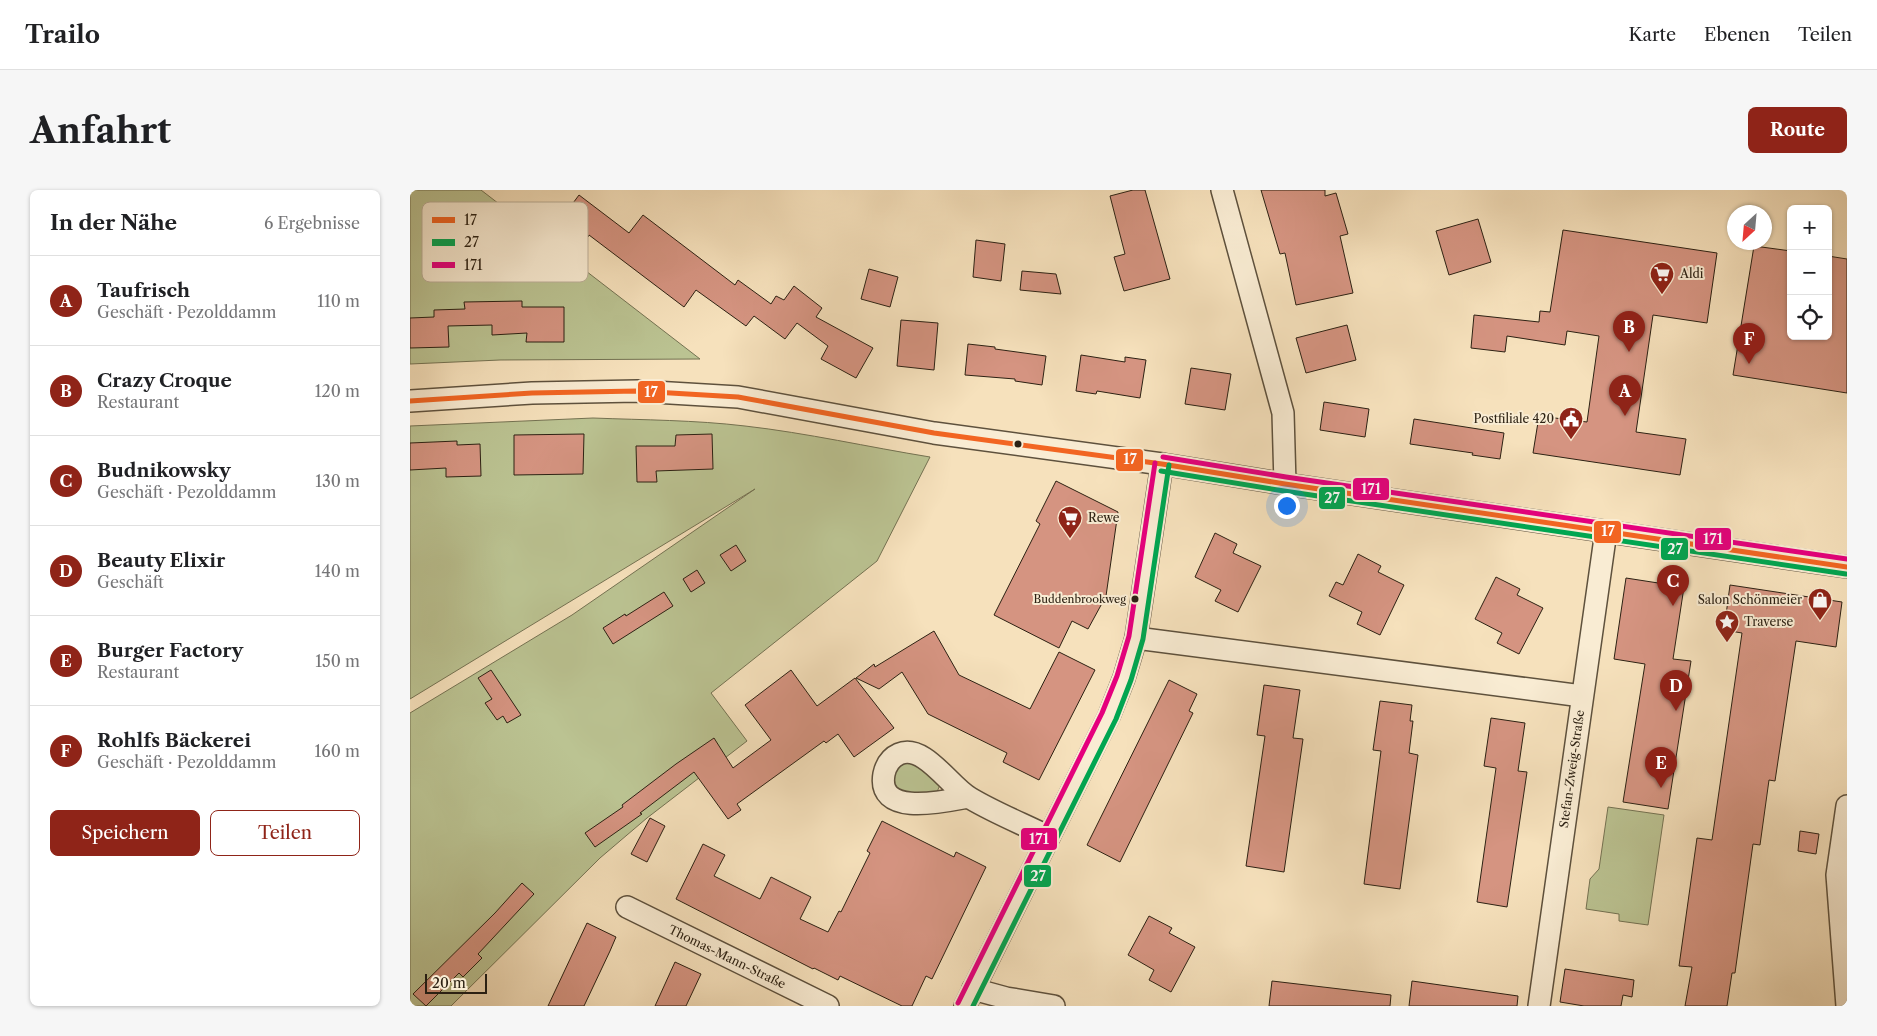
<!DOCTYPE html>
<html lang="de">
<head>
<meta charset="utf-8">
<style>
	:root { --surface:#fff; --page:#f6f6f6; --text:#202124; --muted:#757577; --line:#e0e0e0; --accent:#8f2418 }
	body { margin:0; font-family:"Libre Caslon Text",serif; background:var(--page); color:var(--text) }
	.controls { position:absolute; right:15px; top:15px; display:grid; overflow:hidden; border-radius:8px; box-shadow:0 1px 4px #0004 }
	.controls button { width:45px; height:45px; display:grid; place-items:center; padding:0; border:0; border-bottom:1px solid var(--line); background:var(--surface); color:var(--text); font:25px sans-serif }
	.compass { position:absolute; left:1317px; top:15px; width:45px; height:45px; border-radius:50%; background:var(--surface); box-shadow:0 1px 4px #0004; rotate:206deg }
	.scale { position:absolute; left:15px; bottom:12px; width:62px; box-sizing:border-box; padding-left:5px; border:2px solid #2c2113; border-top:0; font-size:14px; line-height:18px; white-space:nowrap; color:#2c2113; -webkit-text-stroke:4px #f9ecd3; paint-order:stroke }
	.you { position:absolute; left:876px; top:315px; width:18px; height:18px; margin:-12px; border:4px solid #fff; border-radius:50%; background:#1a73e8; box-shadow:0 0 0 8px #1a73e833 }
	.badge { display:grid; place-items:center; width:32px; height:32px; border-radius:50%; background:var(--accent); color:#fff; font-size:16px; font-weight:700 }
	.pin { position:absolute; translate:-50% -41px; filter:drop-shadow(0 1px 2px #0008) }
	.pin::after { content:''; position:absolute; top:26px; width:18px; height:15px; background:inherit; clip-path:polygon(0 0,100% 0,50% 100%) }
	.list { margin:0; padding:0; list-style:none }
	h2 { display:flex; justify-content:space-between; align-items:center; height:65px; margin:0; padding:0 20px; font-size:21px }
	h2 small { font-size:16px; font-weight:400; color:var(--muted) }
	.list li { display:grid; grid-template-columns:32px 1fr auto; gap:15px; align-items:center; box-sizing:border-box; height:90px; padding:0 20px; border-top:1px solid var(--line) }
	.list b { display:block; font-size:19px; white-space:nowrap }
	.list p { margin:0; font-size:16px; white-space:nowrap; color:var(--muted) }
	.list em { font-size:16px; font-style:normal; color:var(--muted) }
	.actions { display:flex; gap:10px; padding:15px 20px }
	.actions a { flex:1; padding:11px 0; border:1px solid var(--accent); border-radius:8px; text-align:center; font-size:18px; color:var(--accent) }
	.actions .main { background:var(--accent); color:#fff }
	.icon { flex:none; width:28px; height:28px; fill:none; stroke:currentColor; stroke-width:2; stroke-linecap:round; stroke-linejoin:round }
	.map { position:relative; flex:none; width:1437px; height:816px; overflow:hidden; border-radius:8px }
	header { display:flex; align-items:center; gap:30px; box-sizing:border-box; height:70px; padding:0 25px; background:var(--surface); border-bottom:1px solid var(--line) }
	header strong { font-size:24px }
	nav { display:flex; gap:28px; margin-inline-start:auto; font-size:18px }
	.intro { display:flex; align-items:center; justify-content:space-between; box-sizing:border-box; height:120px; padding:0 30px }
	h1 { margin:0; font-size:35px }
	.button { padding:12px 22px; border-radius:8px; background:var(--accent); color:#fff; font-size:18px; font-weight:700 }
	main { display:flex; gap:30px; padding:0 30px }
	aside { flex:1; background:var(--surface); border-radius:8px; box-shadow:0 1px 4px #0004 }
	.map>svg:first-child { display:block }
</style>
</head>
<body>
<header>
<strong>Trailo</strong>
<nav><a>Karte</a><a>Ebenen</a><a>Teilen</a></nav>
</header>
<div class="intro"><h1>Anfahrt</h1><a class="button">Route</a></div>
<main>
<aside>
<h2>In der Nähe<small>6 Ergebnisse</small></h2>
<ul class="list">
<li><span class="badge">A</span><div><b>Taufrisch</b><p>Geschäft · Pezolddamm</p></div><em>110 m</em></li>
<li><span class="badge">B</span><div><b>Crazy Croque</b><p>Restaurant</p></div><em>120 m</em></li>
<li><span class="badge">C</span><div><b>Budnikowsky</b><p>Geschäft · Pezolddamm</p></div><em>130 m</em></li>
<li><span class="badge">D</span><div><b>Beauty Elixir</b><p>Geschäft</p></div><em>140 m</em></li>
<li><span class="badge">E</span><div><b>Burger Factory</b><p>Restaurant</p></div><em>150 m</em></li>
<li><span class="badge">F</span><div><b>Rohlfs Bäckerei</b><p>Geschäft · Pezolddamm</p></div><em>160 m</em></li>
</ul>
<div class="actions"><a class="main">Speichern</a><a>Teilen</a></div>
</aside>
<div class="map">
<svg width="1437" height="816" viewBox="0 0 1437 816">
	<rect width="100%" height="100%" fill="#f6e1bc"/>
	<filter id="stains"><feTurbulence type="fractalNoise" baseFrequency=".004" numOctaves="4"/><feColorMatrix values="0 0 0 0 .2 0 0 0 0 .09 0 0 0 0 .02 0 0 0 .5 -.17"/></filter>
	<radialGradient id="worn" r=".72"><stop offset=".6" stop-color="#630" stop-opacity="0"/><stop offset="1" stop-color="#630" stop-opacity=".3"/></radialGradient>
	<g fill="#bbc392" stroke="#747252">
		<path d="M0 0H71L290 169 90 170 0 174Z"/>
		<path d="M183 228C234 230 285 230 335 236 397 243 458 257 520 267L467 371 301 503 337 551 237 628 190 668 41 816H0V523L162 425 345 299 0 509V236Z"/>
		<path d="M494 571 508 573 530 595 526 604 491 605 482 594 485 581Z"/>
		<path d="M1198 617 1254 625 1238 735 1209 731V724L1176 719 1180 689 1189 679Z"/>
	</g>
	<g fill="#d59481" stroke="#2c2113">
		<path d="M723 0H735L760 89 714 101 704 67 715 64 700 6Z"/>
		<path d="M851 0H915V6L926 3 938 44 930 46 943 103 886 115 875 63 870 64Z"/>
		<path d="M169 5 219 43 233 25 325 95 328 90 361 114 366 106 374 110 384 96 412 118 406 127 463 158 446 188 411 169 418 156 387 133 375 149 344 126 336 136 286 100 274 117 179 45 178 47 152 28Z"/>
		<path d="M1068 29 1081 72 1039 85 1026 41Z"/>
		<path d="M1153 40 1307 63 1297 133 1243 125 1226 242 1276 249 1270 285 1123 263 1129 226 1177 232 1189 146 1157 141 1155 155 1097 146 1095 162 1061 158 1064 125 1129 132 1130 121 1140 122Z"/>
		<path d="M566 50 595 54 591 91 563 87Z"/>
		<path d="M1344 56 1381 61V146H1418V66L1437 69V203L1323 185Z"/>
		<path d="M459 79 488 87 480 117 451 109Z"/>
		<path d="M612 81 646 84 651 104 610 100Z"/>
		<path d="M112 111V117H154V152H116L117 143 82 145V135L38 136 39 157 0 158V128L24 127V120L55 119 54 112Z"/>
		<path d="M491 130 528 133 524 180 487 176Z"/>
		<path d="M937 135 946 170 896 183 886 148Z"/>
		<path d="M558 154 585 157V159L636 166 632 195 605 191V189L555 185Z"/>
		<path d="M671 165 715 172V167L736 170 730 208 687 201 686 204 666 201Z"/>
		<path d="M781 178 821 184 815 220 775 214Z"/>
		<path d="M914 212 959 219 955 247 910 240Z"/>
		<path d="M1004 229 1094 243 1090 269 1062 265 1063 263 1000 254Z"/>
		<path d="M174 244 173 284 104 285V245Z"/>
		<path d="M302 244 303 279 246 281 247 292H227L226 256H265L266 245Z"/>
		<path d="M47 251V255L70 254 71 286 36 287V278L0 280V253Z"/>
		<path d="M646 291 708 322 696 406 678 439 662 431 649 458 584 425 630 334 626 331Z"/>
		<path d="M805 343 827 354 823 363 851 376 828 422 805 411 811 400 785 387Z"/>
		<path d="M326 355 336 371 321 381 310 365Z"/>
		<path d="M948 364 971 376 968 382 994 395 970 445 947 434 952 422 919 406 926 392 933 395Z"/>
		<path d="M287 380 295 393 281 402 273 389Z"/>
		<path d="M1086 387 1110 399 1107 405 1133 418 1109 464 1087 453 1092 443 1065 429Z"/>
		<path d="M1216 388 1274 397 1263 469 1281 471 1258 619 1213 612 1235 474 1204 469Z"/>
		<path d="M1320 395 1432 412 1426 457 1386 451 1365 591 1359 590 1350 655 1343 654 1325 783H1322L1317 816H1275L1282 777 1269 776 1287 648 1302 650 1332 443 1314 440Z"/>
		<path d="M254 402 263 416 203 454 193 438 215 424 216 426Z"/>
		<path d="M524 441 549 485 620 519 649 462 685 480 629 590 593 572 597 563 518 524 492 482 469 499 446 488 464 474 465 477Z"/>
		<path d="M81 480 111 525 97 533 93 526 87 530 75 513 82 509 68 488Z"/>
		<path d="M381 480 407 516 445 488 484 538 444 567 428 544 416 553 414 551 327 614 331 620 318 629 284 582 230 623 232 624 185 657 175 643 213 617 212 615 266 574 304 548 323 578 361 550 335 515Z"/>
		<path d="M759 490 787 504 779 521 783 523 710 672 677 655Z"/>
		<path d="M854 495 890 500 883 548 893 549 874 682 836 676 855 546 847 545Z"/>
		<path d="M970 511 1002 515 1000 531H1003L999 563 1008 565 990 699 954 694 971 561 963 560Z"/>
		<path d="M1081 528 1115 533 1108 581 1117 582 1097 717 1067 712 1086 578 1074 576Z"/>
		<path d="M240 628 255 636 237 672 221 664Z"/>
		<path d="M472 631 544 667 546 662 576 677 522 789 516 786 502 816H492L430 786 428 790 404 778 403 779 266 709 293 654 315 665 304 686 350 709 361 687 401 707 390 729 418 742 429 721 431 722 460 663 457 661Z"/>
		<path d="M1390 641 1409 644 1406 664 1388 661Z"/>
		<path d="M112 693 124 704 68 764 72 768 53 787 49 783 16 816 3 804 85 723Z"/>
		<path d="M739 726 762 738 759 743 785 757 761 802 739 790 744 780 718 765Z"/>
		<path d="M177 733 206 747 200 761 174 816H138Z"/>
		<path d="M265 772 291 784 276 816H245Z"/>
		<path d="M1155 779 1224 790 1222 807 1213 805 1211 816H1174L1150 812Z"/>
		<path d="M862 791 981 805 980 816H859Z"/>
		<path d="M1002 791 1108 806 1107 816H999Z"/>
	</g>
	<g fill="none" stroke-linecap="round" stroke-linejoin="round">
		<defs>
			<g id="minor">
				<path d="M812 0 873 223 875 294"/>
				<path d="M0 211 122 203 227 201 328 207 524 243 752 274 875 294 1437 377"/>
				<path d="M726 448 1172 506"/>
				<path d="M558 607C536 611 466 628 474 584 476 575 480 568 489 564 514 553 540 597 560 608 585 623 613 634 639 647"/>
				<path d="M217 717 418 816"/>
				<path d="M563 799 596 808 644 816"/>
				<path d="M555 816 699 526 714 488 726 448 752 274"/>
				<path d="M1129 816 1196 341"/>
				<path d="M1437 816 1427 685 1437 616"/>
			</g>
		</defs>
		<use href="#minor" stroke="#5e513d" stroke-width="24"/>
		<use href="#minor" stroke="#f9ecd3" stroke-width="21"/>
		<defs>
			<path id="bus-1" d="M0 211 122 203 227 201 328 207 524 243 752 274 875 294 1437 377"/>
			<g id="bus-2">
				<path d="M751 281 874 301 1436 384"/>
				<path d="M563 816 706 529 721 490 733 449 759 275"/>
			</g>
			<g id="bus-3">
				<path d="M753 267 876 287 1437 369"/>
				<path d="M548 813 692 523 707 486 719 446 745 273"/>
			</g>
		</defs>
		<use href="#bus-1" stroke="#f9ecd3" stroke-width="9"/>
		<use href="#bus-2" stroke="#f9ecd3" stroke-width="9"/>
		<use href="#bus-3" stroke="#f9ecd3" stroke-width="9"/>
		<use href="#bus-1" stroke="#f26522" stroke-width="5"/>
		<use href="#bus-2" stroke="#00a651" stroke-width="5"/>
		<use href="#bus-3" stroke="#e5007d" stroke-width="5"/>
	</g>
	<defs>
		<symbol id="supermarket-pin" viewBox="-11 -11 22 30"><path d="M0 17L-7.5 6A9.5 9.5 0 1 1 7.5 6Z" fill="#8f2418" stroke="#f9ecd3"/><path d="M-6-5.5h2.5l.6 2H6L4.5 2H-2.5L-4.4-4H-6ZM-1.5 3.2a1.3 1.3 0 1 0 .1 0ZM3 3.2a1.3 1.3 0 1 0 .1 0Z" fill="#fff"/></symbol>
		<symbol id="civic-pin" viewBox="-11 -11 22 30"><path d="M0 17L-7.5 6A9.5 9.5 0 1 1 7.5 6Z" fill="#8f2418" stroke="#f9ecd3"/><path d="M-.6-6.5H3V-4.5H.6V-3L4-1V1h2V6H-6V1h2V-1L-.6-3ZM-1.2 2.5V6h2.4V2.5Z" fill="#fff"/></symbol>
		<symbol id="shop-pin" viewBox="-11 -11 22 30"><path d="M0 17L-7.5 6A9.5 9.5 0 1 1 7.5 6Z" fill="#8f2418" stroke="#f9ecd3"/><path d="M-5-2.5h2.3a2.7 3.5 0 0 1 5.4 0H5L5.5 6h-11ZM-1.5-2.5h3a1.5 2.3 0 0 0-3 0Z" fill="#fff"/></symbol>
		<symbol id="sight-pin" viewBox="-11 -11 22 30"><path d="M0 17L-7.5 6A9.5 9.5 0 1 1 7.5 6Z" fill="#8f2418" stroke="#f9ecd3"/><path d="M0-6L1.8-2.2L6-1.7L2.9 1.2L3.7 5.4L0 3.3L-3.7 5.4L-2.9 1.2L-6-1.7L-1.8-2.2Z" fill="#fff"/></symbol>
	</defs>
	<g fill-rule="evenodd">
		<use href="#supermarket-pin" x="1238" y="70" width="28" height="38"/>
		<use href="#civic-pin" x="1147" y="215" width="28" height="38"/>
		<use href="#supermarket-pin" x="646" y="314" width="28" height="38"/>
		<use href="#shop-pin" x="1396" y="396" width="28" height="38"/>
		<use href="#sight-pin" x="1303" y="418" width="28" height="38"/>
	</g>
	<g fill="#2c2113" stroke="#f9ecd3" stroke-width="2">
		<circle cx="608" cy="254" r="4.5"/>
		<circle cx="725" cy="409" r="4.5"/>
	</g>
	<g text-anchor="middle" stroke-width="4" stroke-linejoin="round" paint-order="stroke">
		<g font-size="11" fill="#2c2113" stroke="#f9ecd3" text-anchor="end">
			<text x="716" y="413">Buddenbrookweg</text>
		</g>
		<g font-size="12" fill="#2c2113" stroke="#f9ecd3" text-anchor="start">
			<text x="1270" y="88">Aldi</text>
			<text x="1144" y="233" text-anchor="end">Postfiliale 420</text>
			<text x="678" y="332">Rewe</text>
			<text x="1392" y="414" text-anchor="end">Salon Schönmeier</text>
			<text x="1334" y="436">Traverse</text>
		</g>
		<g font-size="12" fill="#2c2113" stroke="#f9ecd3">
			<text transform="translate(1162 579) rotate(-82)" y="4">Stefan-Zweig-Straße</text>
			<text transform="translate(317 767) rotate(26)" y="4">Thomas-Mann-Straße</text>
		</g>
	</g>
	<rect x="12" y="12" width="166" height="80" rx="8" fill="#f9ecd3" stroke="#bcaf99" stroke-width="1"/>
	<rect x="22" y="27" width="23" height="6" fill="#f26522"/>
	<rect x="22" y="49" width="23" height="7" fill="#00a651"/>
	<rect x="22" y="72" width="23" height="6" fill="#e5007d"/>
	<g font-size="14" fill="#2c2113">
		<text x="54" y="35">17</text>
		<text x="54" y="57">27</text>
		<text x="54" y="80">171</text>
	</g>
	<g stroke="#f9ecd3" stroke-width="2">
		<rect x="227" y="190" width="29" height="24" rx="5" fill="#f26522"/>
		<rect x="705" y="258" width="29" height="24" rx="5" fill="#f26522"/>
		<rect x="942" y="287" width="38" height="24" rx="5" fill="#e5007d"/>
		<rect x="908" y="296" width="28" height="24" rx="5" fill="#00a651"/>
		<rect x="1183" y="330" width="29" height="24" rx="5" fill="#f26522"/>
		<rect x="1284" y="337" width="38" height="24" rx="5" fill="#e5007d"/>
		<rect x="1250" y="347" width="29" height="24" rx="5" fill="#00a651"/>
		<rect x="610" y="637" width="38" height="24" rx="5" fill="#e5007d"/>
		<rect x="613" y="674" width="29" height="24" rx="5" fill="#00a651"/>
	</g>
	<g font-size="14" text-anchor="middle" font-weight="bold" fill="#fff">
		<text x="241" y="207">17</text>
		<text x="720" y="274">17</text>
		<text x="961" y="304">171</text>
		<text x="922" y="313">27</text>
		<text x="1198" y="346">17</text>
		<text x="1303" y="354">171</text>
		<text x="1265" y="364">27</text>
		<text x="629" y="654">171</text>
		<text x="628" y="691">27</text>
	</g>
	<rect width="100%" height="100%" filter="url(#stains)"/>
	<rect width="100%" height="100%" fill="url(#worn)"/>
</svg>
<div class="controls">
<button>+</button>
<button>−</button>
<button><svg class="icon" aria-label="locate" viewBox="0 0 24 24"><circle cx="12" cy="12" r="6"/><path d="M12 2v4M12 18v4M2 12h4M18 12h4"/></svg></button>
</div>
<svg class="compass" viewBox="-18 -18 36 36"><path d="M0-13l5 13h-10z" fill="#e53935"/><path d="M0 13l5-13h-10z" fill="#757577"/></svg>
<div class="scale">20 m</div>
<div class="you"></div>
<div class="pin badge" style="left:1215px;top:226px">A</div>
<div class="pin badge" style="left:1219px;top:162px">B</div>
<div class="pin badge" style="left:1263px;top:416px">C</div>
<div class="pin badge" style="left:1266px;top:521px">D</div>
<div class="pin badge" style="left:1251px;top:598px">E</div>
<div class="pin badge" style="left:1339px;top:174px">F</div>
</div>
</main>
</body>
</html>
